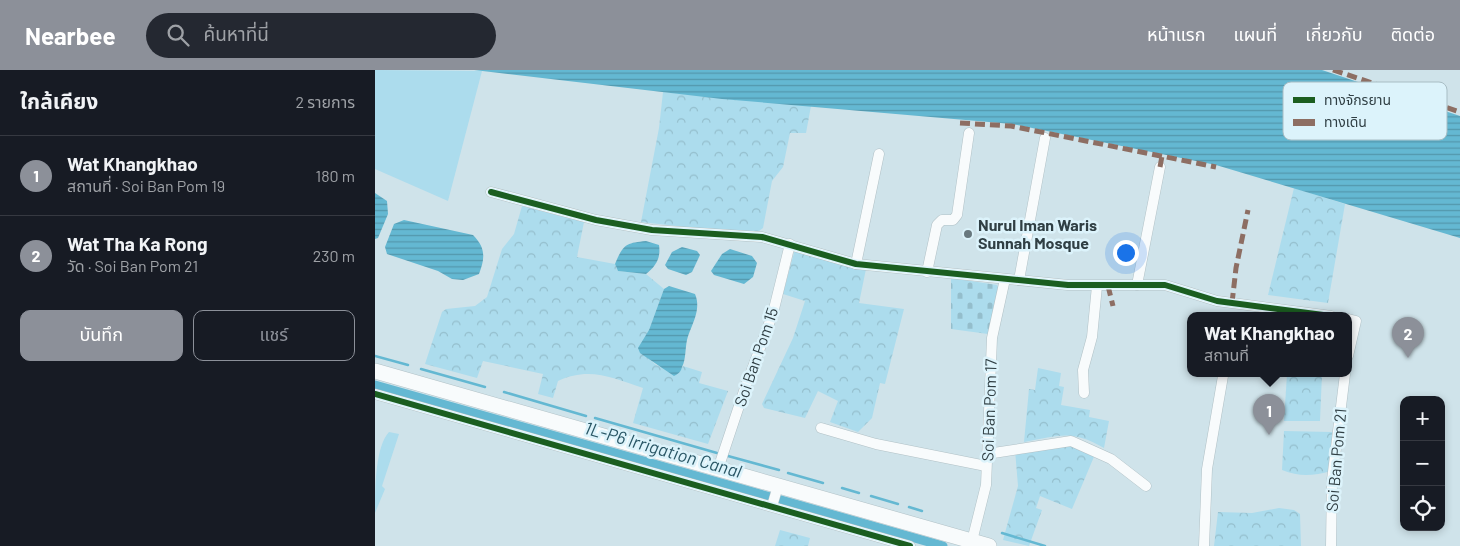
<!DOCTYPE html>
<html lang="th">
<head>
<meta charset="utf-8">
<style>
	:root { --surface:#171b24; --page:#242831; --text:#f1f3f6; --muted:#9ea1a6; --line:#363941; --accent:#8c9099 }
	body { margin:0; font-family:Barlow,"Noto Sans Thai",sans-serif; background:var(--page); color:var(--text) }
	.controls { position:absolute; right:15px; bottom:15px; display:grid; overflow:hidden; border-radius:10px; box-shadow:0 2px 8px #0003 }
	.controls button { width:45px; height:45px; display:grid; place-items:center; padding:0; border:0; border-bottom:1px solid var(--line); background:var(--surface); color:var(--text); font:25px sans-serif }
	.you { position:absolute; left:750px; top:182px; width:18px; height:18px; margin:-12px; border:4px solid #fff; border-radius:50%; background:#1a73e8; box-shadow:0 0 0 8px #1a73e833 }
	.badge { display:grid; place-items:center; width:32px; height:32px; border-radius:50%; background:var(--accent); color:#fff; font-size:16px; font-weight:700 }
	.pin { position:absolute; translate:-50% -41px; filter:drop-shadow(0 1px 2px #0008) }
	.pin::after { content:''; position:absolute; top:26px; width:18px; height:15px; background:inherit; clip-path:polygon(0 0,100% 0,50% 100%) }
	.popup { position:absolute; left:812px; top:242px; width:165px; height:65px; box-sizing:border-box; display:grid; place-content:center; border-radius:10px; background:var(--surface); filter:drop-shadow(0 1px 4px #0005); font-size:16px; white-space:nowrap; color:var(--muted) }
	.popup b { font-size:19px; color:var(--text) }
	.popup::after { content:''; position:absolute; left:50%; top:100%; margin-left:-10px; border:10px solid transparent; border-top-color:var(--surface) }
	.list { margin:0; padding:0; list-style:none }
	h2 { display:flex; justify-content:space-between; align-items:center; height:65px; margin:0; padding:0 20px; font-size:21px }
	h2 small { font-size:16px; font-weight:400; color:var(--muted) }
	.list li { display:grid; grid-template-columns:32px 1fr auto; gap:15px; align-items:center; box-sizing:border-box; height:80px; padding:0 20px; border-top:1px solid var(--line) }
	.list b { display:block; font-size:19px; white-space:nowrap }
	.list p { margin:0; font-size:16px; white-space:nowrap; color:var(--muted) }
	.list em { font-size:16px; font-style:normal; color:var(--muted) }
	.actions { display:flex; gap:10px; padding:15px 20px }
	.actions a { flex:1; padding:11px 0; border:1px solid var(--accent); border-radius:10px; text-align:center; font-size:18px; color:var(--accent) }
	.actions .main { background:var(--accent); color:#fff }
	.icon { flex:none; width:28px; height:28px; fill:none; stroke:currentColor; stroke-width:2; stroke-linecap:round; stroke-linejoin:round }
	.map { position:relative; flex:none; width:1085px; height:476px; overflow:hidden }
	header { display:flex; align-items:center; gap:30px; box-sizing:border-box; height:70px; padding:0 25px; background:var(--accent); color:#fff }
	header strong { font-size:24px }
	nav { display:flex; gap:28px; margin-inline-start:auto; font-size:18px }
	.search { width:350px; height:45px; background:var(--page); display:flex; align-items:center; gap:12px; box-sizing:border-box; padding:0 18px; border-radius:28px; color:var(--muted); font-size:19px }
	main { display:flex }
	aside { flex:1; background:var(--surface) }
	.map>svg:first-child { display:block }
</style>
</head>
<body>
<header>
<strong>Nearbee</strong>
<div class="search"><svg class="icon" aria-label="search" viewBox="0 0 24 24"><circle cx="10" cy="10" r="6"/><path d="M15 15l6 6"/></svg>ค้นหาที่นี่</div>
<nav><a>หน้าแรก</a><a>แผนที่</a><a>เกี่ยวกับ</a><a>ติดต่อ</a></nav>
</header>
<main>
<aside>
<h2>ใกล้เคียง<small>2 รายการ</small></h2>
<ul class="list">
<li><span class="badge">1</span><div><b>Wat Khangkhao</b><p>สถานที่ · Soi Ban Pom 19</p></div><em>180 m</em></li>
<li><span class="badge">2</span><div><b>Wat Tha Ka Rong</b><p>วัด · Soi Ban Pom 21</p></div><em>230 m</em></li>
</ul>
<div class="actions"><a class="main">บันทึก</a><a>แชร์</a></div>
</aside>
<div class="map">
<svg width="1085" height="476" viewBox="0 0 1085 476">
	<defs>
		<pattern id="forest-crowns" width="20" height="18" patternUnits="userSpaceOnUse" patternTransform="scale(1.25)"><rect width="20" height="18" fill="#acdced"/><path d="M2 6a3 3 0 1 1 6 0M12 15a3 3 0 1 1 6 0" fill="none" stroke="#94becc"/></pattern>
		<pattern id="cemetery-stones" width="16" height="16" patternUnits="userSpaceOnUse" patternTransform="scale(1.25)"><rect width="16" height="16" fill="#acdced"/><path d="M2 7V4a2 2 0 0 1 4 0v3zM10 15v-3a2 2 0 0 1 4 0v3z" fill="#94becc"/></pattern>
		<pattern id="water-rules" width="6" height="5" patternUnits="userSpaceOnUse" patternTransform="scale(1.25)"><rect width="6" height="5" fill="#64b8d2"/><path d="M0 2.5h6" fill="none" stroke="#5397ac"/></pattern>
	</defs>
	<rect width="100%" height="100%" fill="#cfe3ea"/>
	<g fill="#acdced">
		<path d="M0 0 107 1 73 131 0 99Z"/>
		<path d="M14 362 24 364 7 416 10 419 0 443C0 420 0 377 14 362Z"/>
	</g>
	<g fill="url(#forest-crowns)">
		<path d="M288 22 436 36 431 63H415L408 97 397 111 388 158 384 161 337 160 266 152 284 58Z"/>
		<path d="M919 118 970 134 953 233 893 225Z"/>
		<path d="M147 136 209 152 202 187 240 194 243 201 271 204 289 219 274 260 270 285 281 295 304 303 308 296 327 302 324 313 353 321 333 374 258 353 268 318C238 308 214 296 183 311L178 328 163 324 168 304 108 291 102 308 50 294 67 242 71 239 100 236 112 227 127 179 139 164Z"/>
		<path d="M420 179 491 199 484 233 529 239 510 314 505 313 497 348 483 362 455 352 463 331 443 321 430 348 389 338 387 334 418 268 430 231 408 224Z"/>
		<path d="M663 298 686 303 684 316 689 317 686 335 715 340 714 347 734 351 729 378C695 359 685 366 649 372L654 319 660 320Z"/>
		<path d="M912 304H947L945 351H909Z"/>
		<path d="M909 361 957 362 956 401C938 406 924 407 907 400Z"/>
		<path d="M696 372 721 382 697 439 665 426 661 438 667 440 654 476 628 470 643 416 640 380Z"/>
		<path d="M904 438 919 440 925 444 926 476H839L843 442 877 443Z"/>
		<path d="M405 460 435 468 433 476H400Z"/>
	</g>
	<path fill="url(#cemetery-stones)" d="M576 208 622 215 624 219 613 264 576 259Z"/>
	<g fill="url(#water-rules)">
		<path d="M99 0H947L1085 46V168L841 95 637 54 347 29Z"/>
		<path d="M0 123 12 131 13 144 3 168 0 169Z"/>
		<path d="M29 150 98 165C111 178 110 188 104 204L88 210 77 209 63 201 12 184 10 177 19 154Z"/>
		<path d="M271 171 284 175C286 188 281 196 271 204L243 201 240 194C248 175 250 173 271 171Z"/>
		<path d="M307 177 322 181 325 185 317 202 311 205 293 199 290 195 297 182Z"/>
		<path d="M355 179 377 186 382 193 378 207 369 214 339 205 336 201 347 184Z"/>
		<path d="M294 216 320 224C327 240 316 255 312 270 310 279 311 289 307 297 306 302 303 304 299 306L265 283 263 278 274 260 289 219Z"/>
	</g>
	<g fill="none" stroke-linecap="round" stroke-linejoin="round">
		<g stroke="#64b8d2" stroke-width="2.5">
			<path d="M0 286 33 295"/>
			<path d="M46 299 110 317"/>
			<path d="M129 322 211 346"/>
			<path d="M220 348 342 383"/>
			<path d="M353 386 404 400"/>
			<path d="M413 403 448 413"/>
			<path d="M467 418 484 423"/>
			<path d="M496 426 523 434"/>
			<path d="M534 437 547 441"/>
			<path d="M627 463 670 476"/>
		</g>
		<path stroke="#64b8d2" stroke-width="9" d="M0 315 568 476"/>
		<defs>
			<g id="street">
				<path d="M116 122 221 150 277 160 387 167 481 194 693 215H790L842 231 956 246"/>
				<path d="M481 194 504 84"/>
				<path d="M552 202 562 155 567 150H578L582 145 594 63"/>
				<path d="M644 210 670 68"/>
				<path d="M762 215 785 97"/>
				<path d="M973 249 981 251 973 286"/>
				<path d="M709 323 708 300 717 267 722 216"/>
				<path d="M0 324 535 476"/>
				<path d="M446 358 501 374 611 396"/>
				<path d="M612 384 696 371 736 389 771 416"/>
				<path d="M343 399 369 321 398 243 415 174"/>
				<path d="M397 436 403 416"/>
				<path d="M597 471 611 415 617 268 630 209"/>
				<path d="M829 476 832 399 848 306"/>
				<path d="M956 476 957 410 970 304"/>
			</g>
			<path id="secondary" d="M0 301 614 476"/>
		</defs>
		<use href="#street" stroke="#b1c1c6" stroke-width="11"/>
		<use href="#secondary" stroke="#b1c1c6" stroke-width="16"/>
		<use href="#street" stroke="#f8fbfc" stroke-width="10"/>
		<use href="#secondary" stroke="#f8fbfc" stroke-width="15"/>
		<g stroke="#8d6e63" stroke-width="5" stroke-dasharray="10 5" stroke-linecap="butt">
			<path d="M958 0 1085 42"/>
			<path d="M585 53 636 56 841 97"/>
			<path d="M785 97 787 86"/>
			<path d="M733 216 738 236"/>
			<path d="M857 233 861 198 873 140"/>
		</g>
		<defs>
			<g id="cycleway">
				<path d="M116 122 221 150 277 160 387 167 481 194 693 215H790L842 231 956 246"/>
				<path d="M0 324 535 476"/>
			</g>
		</defs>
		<use href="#cycleway" stroke="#dcf3fb" stroke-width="9"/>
		<use href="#cycleway" stroke="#1b5e20" stroke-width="6"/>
	</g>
	<circle fill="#68787e" stroke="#dcf3fb" stroke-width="2" cx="593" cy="164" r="5"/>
	<g text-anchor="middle" stroke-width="5" stroke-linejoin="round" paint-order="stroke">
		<g font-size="16" font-weight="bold" fill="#303f44" stroke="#dcf3fb" text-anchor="start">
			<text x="603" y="161">Nurul Iman Waris<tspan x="603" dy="18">Sunnah Mosque</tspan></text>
		</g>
		<g font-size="16" fill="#303f44" stroke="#dcf3fb">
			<text transform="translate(381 287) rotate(-71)" y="6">Soi Ban Pom 15</text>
			<text transform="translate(614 340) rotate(-88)" y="6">Soi Ban Pom 17</text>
			<text transform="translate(961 390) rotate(-85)" y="6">Soi Ban Pom 21</text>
		</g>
		<g font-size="18" font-style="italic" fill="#295665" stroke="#dcf3fb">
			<text transform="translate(288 380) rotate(16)" y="6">1L-P6 Irrigation Canal</text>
		</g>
	</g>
	<rect x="908" y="12" width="164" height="58" rx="8" fill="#dcf3fb" stroke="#a8bdc4" stroke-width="1"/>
	<rect x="918" y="27" width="22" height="6" fill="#1b5e20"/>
	<rect x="918" y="49" width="22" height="7" fill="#8d6e63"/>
	<g font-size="14" fill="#303f44">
		<text x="949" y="35">ทางจักรยาน</text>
		<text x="949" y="57">ทางเดิน</text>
	</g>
</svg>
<div class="controls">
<button>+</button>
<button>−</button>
<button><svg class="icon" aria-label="locate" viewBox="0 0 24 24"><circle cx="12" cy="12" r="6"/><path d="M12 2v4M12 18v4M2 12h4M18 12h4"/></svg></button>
</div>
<div class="you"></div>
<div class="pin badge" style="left:894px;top:365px">1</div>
<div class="popup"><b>Wat Khangkhao</b>สถานที่</div>
<div class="pin badge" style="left:1033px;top:288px">2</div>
</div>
</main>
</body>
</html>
